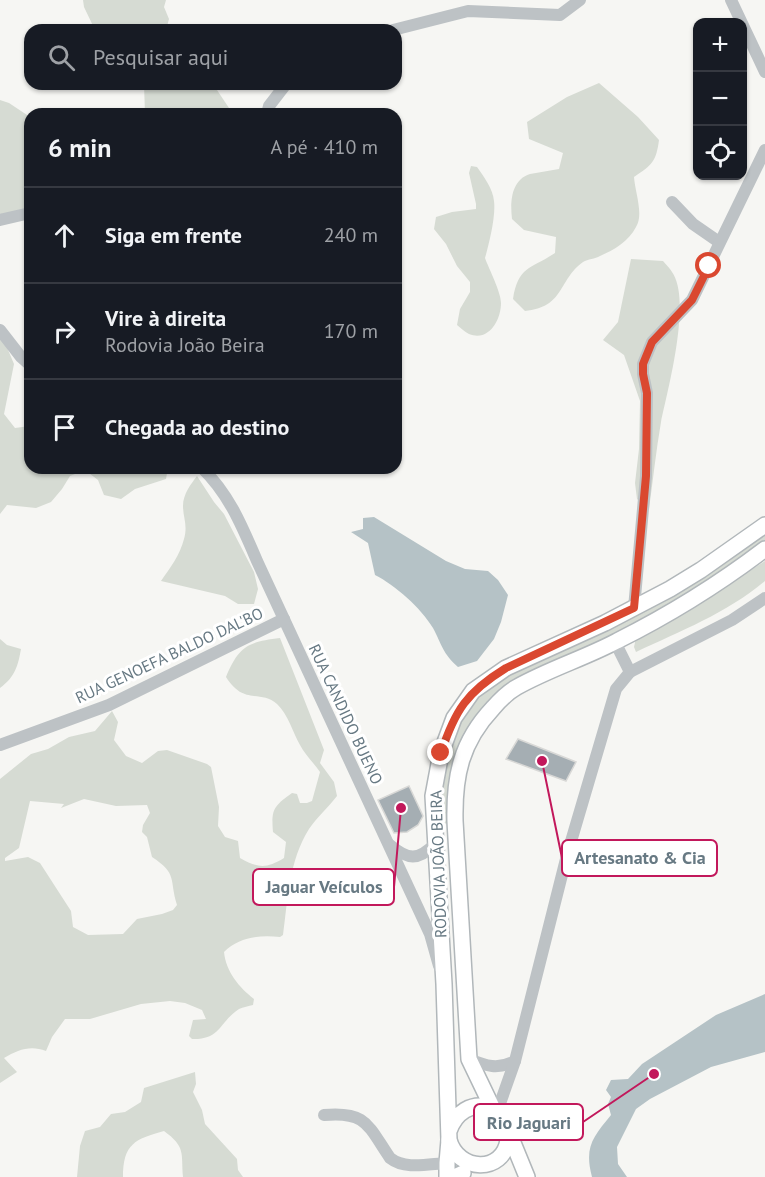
<!DOCTYPE html>
<html lang="pt">
<head>
<meta charset="utf-8">
<style>
	:root { --surface:#171b24; --page:#20242c; --text:#f1f3f6; --muted:#9ea1a6; --line:#363941 }
	body { margin:0; font-family:"PT Sans",sans-serif; background:var(--page); color:var(--text) }
	.controls { position:absolute; right:18px; top:18px; display:grid; overflow:hidden; border-radius:12px; box-shadow:0 2px 4px #0004 }
	.controls button { width:54px; height:54px; display:grid; place-items:center; padding:0; border:0; border-bottom:2px solid var(--line); background:var(--surface); color:var(--text); font:30px sans-serif }
	.stop { position:absolute; width:18px; height:18px; margin:-14px; border:4px solid #da4830; border-radius:50%; background:#fff }
	.stop.end { background:#da4830; border-color:#fff; box-shadow:0 2px 6px #0008 }
	.list { margin:0; padding:0; list-style:none }
	h2 { display:flex; justify-content:space-between; align-items:center; height:78px; margin:0; padding:0 24px; font-size:26px }
	h2 small { font-size:20px; font-weight:400; color:var(--muted) }
	.list li { display:grid; grid-template-columns:39px 1fr auto; gap:18px; align-items:center; box-sizing:border-box; height:96px; padding:0 24px; border-top:2px solid var(--line) }
	.list b { display:block; font-size:22px; white-space:nowrap }
	.list p { margin:0; font-size:20px; white-space:nowrap; color:var(--muted) }
	.list em { font-size:20px; font-style:normal; color:var(--muted) }
	.icon { flex:none; width:33px; height:33px; fill:none; stroke:currentColor; stroke-width:2; stroke-linecap:round; stroke-linejoin:round }
	.map { position:relative; flex:none; width:765px; height:1177px; overflow:hidden }
	.search { position:absolute; background:var(--surface); box-shadow:0 2px 4px #0004; left:24px; top:24px; width:378px; height:66px; display:flex; align-items:center; gap:15px; box-sizing:border-box; padding:0 21px; border-radius:18px; color:var(--muted); font-size:22px }
	.panel { position:absolute; background:var(--surface); box-shadow:0 2px 4px #0004; left:24px; top:108px; width:378px; height:366px; border-radius:18px }
	.map>svg:first-child { display:block }
</style>
</head>
<body>
<div class="map">
<svg width="765" height="1177" viewBox="0 0 765 1177">
	<rect width="100%" height="100%" fill="#f6f6f3"/>
	<g fill="#d6dbd3" fill-rule="evenodd">
		<path d="M83 0H166L164 7 169 19 166 30H95L84 7Z"/>
		<path d="M599 83 638 117 659 140C656 162 652 165 634 177 635 192 644 215 636 227 629 241 614 250 600 256 595 259 588 259 583 262 558 280 565 307 525 311L513 299C518 266 531 269 555 253L556 237 524 230 512 219C510 202 511 180 530 174 540 172 549 171 559 169L563 153 529 139 527 122 567 97Z"/>
		<path d="M144 84H213L233 114H145Z"/>
		<path d="M0 100 9 103 30 117V210L0 220Z"/>
		<path d="M471 166 477 167C484 177 493 189 494 201 496 216 489 244 485 258 489 269 501 292 501 303 501 320 489 342 469 334 465 332 461 328 457 325L460 309 470 292V282L457 266 446 244 434 229 436 217 452 212 476 209V204L469 173Z"/>
		<path d="M631 259 663 261C666 265 670 268 672 272 692 300 668 389 661 422 656 451 653 480 649 509L637 499 635 483 639 449 640 401 624 355 603 340 618 322Z"/>
		<path d="M0 331 14 364 4 414 15 428 30 426V468H168L166 479 135 489 121 499 104 495 98 480 85 470 70 476 62 489 51 502 36 508 7 505 0 514Z"/>
		<path d="M197 476 214 502 224 514 254 572 258 589 254 604H238L225 596 161 581C170 568 180 555 184 539 188 525 183 518 183 506 183 494 191 484 197 476Z"/>
		<path d="M765 533V540L698 589 484 708 450 823 440 824 442 774 458 724 473 700 495 681 649 609 673 595Z"/>
		<path d="M765 561V581C727 613 681 631 636 652L634 647 636 638 676 617Z"/>
		<path d="M280 638 324 750 320 763 334 782 337 796C328 808 317 817 309 829 289 861 288 898 283 935L280 937C259 935 239 937 224 952 226 972 239 987 254 999L253 1005C249 1006 243 1007 239 1009 219 1022 221 1040 192 1039L189 1036 193 1020 206 1019 202 1010 185 1003 170 1001 141 1004 90 1019H65L52 1037 46 1051C30 1045 18 1050 4 1058L17 1072 0 1083V779L31 754 48 749 69 737 95 731 112 711 118 722 114 740 126 756 142 763 158 751 167 750 207 764 211 767 219 807 218 826 225 837 238 841 240 858C258 868 266 869 284 858L286 842 273 832C271 809 274 806 292 793L297 794 300 803H307L312 801 320 772C314 763 305 755 300 745 293 733 288 714 277 704 261 689 244 706 226 677 239 646 248 642 280 638ZM84 799 116 806 147 805 150 813 143 825 142 832 147 837 152 857C178 874 169 879 177 905L173 910 162 914 137 919 123 934 88 935 73 927 71 911 40 863 28 857 5 861V858L19 848 30 801 64 804 61 808Z"/>
		<path d="M0 639 7 645 21 649C18 666 15 677 0 688Z"/>
		<path d="M195 1072 196 1084 193 1092 202 1110 205 1124 237 1159 238 1170 243 1177H183C181 1153 186 1147 164 1131 135 1139 123 1144 123 1177H77L80 1146 85 1131 100 1127 111 1114 125 1112 141 1102 144 1088Z"/>
	</g>
	<g fill="#b5c2c6">
		<path d="M374 517 446 561 465 569 488 571 498 580 508 595 501 622 494 639 477 661 458 667C443 654 442 645 433 628 421 608 395 585 375 575L368 543 351 532 363 529V518Z"/>
		<path d="M765 994V1052L711 1067 650 1099 636 1109 617 1147 618 1164 627 1177H592C584 1147 593 1137 611 1115L608 1104 611 1097 606 1090 611 1080 628 1079 642 1064 716 1015Z"/>
	</g>
	<g fill="#a5aeb3" stroke="#d8d8d6" stroke-width="1.5">
		<path d="M518 739 576 762 566 781 506 759Z"/>
		<path d="M409 786 423 816 418 825 407 832 394 833 378 800Z"/>
	</g>
	<g fill="none" stroke-linecap="round" stroke-linejoin="round">
		<defs>
			<g id="major">
				<path d="M493 1109 469 1059 455 821C454 776 461 742 493 708 500 700 508 692 517 687 549 669 585 658 617 641 669 615 719 584 765 549"/>
				<path d="M449 1131C463 1091 513 1103 508 1140 503 1174 458 1172 449 1140L444 984 433 796 441 753 454 718 473 691 506 668 605 623 670 589 701 570 765 525"/>
				<path d="M509 1133 527 1177"/>
				<path d="M447 1177V1163L449 1140"/>
				<path d="M454 1177 463 1173"/>
			</g>
		</defs>
		<use href="#major" stroke="#b1b7ba" stroke-width="18"/>
		<g stroke="#bdc2c5" stroke-width="12">
			<path d="M731 0 765 72"/>
			<path d="M393 30 468 11 560 15 580 0"/>
			<path d="M267 114 269 106 286 84"/>
			<path d="M672 202 693 224 719 242"/>
			<path d="M0 220 30 213"/>
			<path d="M0 330 21 357 30 365"/>
			<path d="M202 468C229 494 242 526 257 561L430 934 439 966"/>
			<path d="M634 608 646 476 647 393 643 374V364L652 342 692 300 765 150"/>
			<path d="M615 642 630 672"/>
			<path d="M0 745 109 705 284 619"/>
			<path d="M390 845C408 860 418 861 435 844"/>
			<path d="M469 1059C486 1066 498 1070 515 1061"/>
			<path d="M497 1112 515 1061 567 855 616 689 630 672 732 620 765 598"/>
			<path d="M324 1115C367 1111 368 1126 390 1158 405 1170 428 1164 447 1163"/>
		</g>
		<use href="#major" stroke="#fff" stroke-width="15"/>
	</g>
	<g fill="none" stroke-linecap="round" stroke-linejoin="round">
		<path stroke="#da4830" stroke-width="8" d="M441 753C455 710 467 692 506 668L634 608 646 476 647 393 643 374V364L652 342 692 300 709 266"/>
	</g>
	<g text-anchor="middle" stroke-width="6" stroke-linejoin="round" paint-order="stroke">
		<g font-size="16" fill="#677983" stroke="#fff">
			<text transform="translate(169 655) rotate(-25)" y="6">RUA GENOEFA BALDO DAL'BO</text>
			<text transform="translate(346 714) rotate(65)" y="6">RUA CANDIDO BUENO</text>
			<text transform="translate(438 864) rotate(-92)" y="6">RODOVIA JOÃO BEIRA</text>
		</g>
	</g>
	<path fill="none" stroke="#c2185b" stroke-width="2" d="M542 761L562 858M401 808L394 887M654 1074L583 1122"/>
	<g fill="#c2185b" stroke="#fff" stroke-width="2">
		<circle cx="542" cy="761" r="6"/>
		<circle cx="401" cy="808" r="6"/>
		<circle cx="654" cy="1074" r="6"/>
	</g>
	<g fill="#fff" stroke="#c2185b" stroke-width="2">
		<rect x="562" y="840" width="155" height="36" rx="6"/>
		<rect x="253" y="869" width="141" height="36" rx="6"/>
		<rect x="474" y="1104" width="109" height="36" rx="6"/>
	</g>
	<g font-size="18" text-anchor="middle" font-weight="bold" fill="#677983">
		<text x="640" y="864">Artesanato &amp; Cia</text>
		<text x="324" y="893">Jaguar Veículos</text>
		<text x="529" y="1129">Rio Jaguari</text>
	</g>
</svg>
<div class="controls">
<button>+</button>
<button>−</button>
<button><svg class="icon" aria-label="locate" viewBox="0 0 24 24"><circle cx="12" cy="12" r="6"/><path d="M12 2v4M12 18v4M2 12h4M18 12h4"/></svg></button>
</div>
<div class="stop" style="left:709px;top:266px"></div>
<div class="stop end" style="left:441px;top:753px"></div>
<div class="search"><svg class="icon" aria-label="search" viewBox="0 0 24 24"><circle cx="10" cy="10" r="6"/><path d="M15 15l6 6"/></svg>Pesquisar aqui</div>
<section class="panel">
<h2>6 min<small>A pé · 410 m</small></h2>
<ul class="list">
<li><svg class="icon" aria-label="ahead" viewBox="0 0 24 24"><path d="M12 20V5M6 11l6-6 6 6"/></svg><div><b>Siga em frente</b></div><em>240 m</em></li>
<li><svg class="icon" aria-label="right" viewBox="0 0 24 24"><path d="M7 20v-9h11M14 6l5 5-5 5"/></svg><div><b>Vire à direita</b><p>Rodovia João Beira</p></div><em>170 m</em></li>
<li><svg class="icon" aria-label="arrive" viewBox="0 0 24 24"><path d="M6 21V4h12l-3 4 3 4H6"/></svg><div><b>Chegada ao destino</b></div></li>
</ul>
</section>
</div>
</body>
</html>
